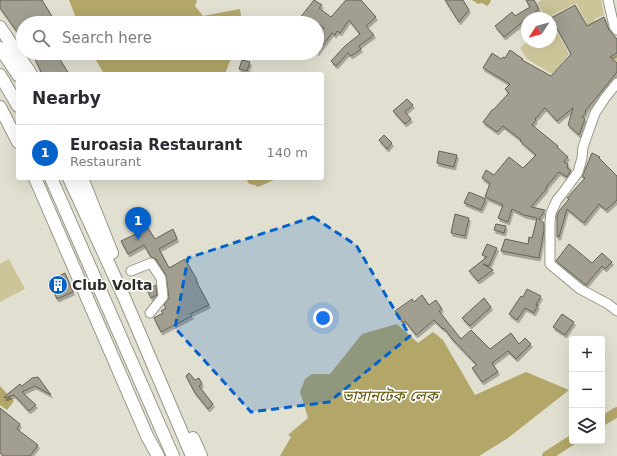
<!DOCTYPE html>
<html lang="en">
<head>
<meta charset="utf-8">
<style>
	:root { --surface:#fff; --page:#f7f7f7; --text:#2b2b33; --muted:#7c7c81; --line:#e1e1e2; --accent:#0361ca }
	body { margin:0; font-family:"DejaVu Sans","Noto Sans Bengali",sans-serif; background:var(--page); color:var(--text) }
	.controls { position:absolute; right:12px; bottom:12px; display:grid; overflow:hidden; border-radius:4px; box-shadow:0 4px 16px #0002 }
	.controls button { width:36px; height:36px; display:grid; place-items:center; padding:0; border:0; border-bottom:1px solid var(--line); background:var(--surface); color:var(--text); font:20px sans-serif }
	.compass { position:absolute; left:521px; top:12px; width:36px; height:36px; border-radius:50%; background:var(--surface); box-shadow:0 4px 16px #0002; rotate:234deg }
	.you { position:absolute; left:323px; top:318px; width:14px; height:14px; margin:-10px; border:3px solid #fff; border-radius:50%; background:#1a73e8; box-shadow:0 0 0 6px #1a73e833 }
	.badge { display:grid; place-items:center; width:26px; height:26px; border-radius:50%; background:var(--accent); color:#fff; font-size:13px; font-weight:700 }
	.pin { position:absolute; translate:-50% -33px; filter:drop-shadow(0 1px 2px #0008) }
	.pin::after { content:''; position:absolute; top:21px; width:14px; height:12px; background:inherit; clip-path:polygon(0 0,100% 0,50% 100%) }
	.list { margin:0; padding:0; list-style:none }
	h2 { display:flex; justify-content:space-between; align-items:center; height:52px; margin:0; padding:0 16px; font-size:17px }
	h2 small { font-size:13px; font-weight:400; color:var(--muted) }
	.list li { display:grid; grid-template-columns:26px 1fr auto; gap:12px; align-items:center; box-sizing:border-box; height:56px; padding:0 16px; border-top:1px solid var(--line) }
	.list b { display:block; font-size:15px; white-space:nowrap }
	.list p { margin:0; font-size:13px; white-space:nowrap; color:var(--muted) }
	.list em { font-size:13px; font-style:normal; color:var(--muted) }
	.icon { flex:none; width:22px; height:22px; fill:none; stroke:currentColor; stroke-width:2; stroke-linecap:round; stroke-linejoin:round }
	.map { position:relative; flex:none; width:617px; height:456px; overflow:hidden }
	.search { position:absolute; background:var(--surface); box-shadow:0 4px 16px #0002; left:16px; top:16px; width:308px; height:44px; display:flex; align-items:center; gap:10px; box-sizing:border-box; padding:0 14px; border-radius:22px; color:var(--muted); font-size:15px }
	.panel { position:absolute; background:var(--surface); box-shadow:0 4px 16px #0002; left:16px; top:72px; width:308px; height:108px; border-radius:4px }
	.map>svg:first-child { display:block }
</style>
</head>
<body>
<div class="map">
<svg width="617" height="456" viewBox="0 0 617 456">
	<defs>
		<filter id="shadow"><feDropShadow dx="1.5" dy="3" stdDeviation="0" flood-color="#0004"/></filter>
	</defs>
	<rect width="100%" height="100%" fill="#e1dfcf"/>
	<g fill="#cdc59a">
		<path d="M542 0H601L604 15 595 19 612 57 617 55V62L610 59 598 45 576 3 549 17V18H534L543 12 537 3Z"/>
		<path d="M551 21 569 54 552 74 527 59 520 48 527 42H551Z"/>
		<path d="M9 259 25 289 0 302V264Z"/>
	</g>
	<g fill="#b2a669">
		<path d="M69 0H197L195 6 203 16 240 9 242 22 241 23H78Z"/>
		<path d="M472 0H491L490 3 487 6 482 3 478 4Z"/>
		<path d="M92 53H233L225 74H104Z"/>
		<path d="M246 178H278L277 179C270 181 264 185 257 187L255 185 249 184Z"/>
		<path d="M397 324 418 343 433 332 443 340 475 395 526 372 569 390 508 438 479 456H280L291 437 288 435 308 418 300 392 305 379 312 374H330L362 334Z"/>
		<path d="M0 386 14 401 7 410 0 405Z"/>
	</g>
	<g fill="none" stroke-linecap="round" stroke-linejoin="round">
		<g stroke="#b2a669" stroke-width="10">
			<path d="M602 421 617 412"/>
			<path d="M547 456 572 440"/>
		</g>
	</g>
	<g fill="#a29f91" stroke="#656255" filter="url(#shadow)">
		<path d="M0 0H42L56 23H23V40L0 8Z"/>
		<path d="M314 0 322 5 319 8 331 17 346 0H361L376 17 366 26 374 35 359 46 361 49 351 56 348 53 336 66 331 61 345 46 360 34 349 20 340 33 337 31 335 35 332 33 317 53V36L324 28 311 19 308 23H296Z"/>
		<path d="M445 0H463L469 10 459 22Z"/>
		<path d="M526 0H534L539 9 504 37 495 26 512 12 515 16 530 7Z"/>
		<path d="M575 5 587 26 604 17 609 30 617 39V53L610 57 617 63V72L597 97 585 111 586 112 582 117 585 119 579 135 568 125 573 108 557 121 545 108 535 119 536 120 532 125 558 146 557 147 568 157 564 162 568 164 567 168 571 170 567 177 559 172 546 187 547 188 531 207 545 210 539 219 544 223V230L539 258 501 251 505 239 528 244 529 237 532 238 537 218 524 215 512 209 508 222 498 218 503 205 485 197 490 183 482 178 486 170 494 175 509 157 523 168 536 155 520 141 521 140 503 126 497 132 483 122 492 110H493L509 93 505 89 510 84 483 68 492 53 501 59 503 57 505 58 510 50 523 59 522 60 551 76 571 54 551 18Z"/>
		<path d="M32 53H56L69 74H42Z"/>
		<path d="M242 60 250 62 247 71 239 69Z"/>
		<path d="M407 99 413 105 405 112 411 119 405 124 393 111Z"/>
		<path d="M384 135 392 143 387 149 379 140Z"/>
		<path d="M439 151 457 155 454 167 437 163Z"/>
		<path d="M592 153 600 157 599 158 617 176V200L606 210 599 204 584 223 567 209 559 237H557V215L559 211 569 199 567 198 585 178 582 177Z"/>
		<path d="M469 192 486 199 481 210 464 203Z"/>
		<path d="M455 214 469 218 465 236 451 233Z"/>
		<path d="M496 224 506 226 504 233 494 230Z"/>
		<path d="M148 228 155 239 173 229 177 239 159 249 169 268 185 259 197 280 196 281 209 305 190 314 192 316 161 332 154 318 163 313 161 311 166 308 164 305 169 298 166 275 156 259 151 257 144 245 128 254 121 241Z"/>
		<path d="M487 244 497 248 489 266 483 264 493 270 478 281 469 271 487 257 482 255Z"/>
		<path d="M569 244 592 263 602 253 612 262 605 269 602 266 586 285 556 261Z"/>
		<path d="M65 273 73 292 57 299 49 281Z"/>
		<path d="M156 285 157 295 151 298 147 290Z"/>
		<path d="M527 289 541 296 536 305H538L534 313 525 308 517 320 509 314 521 296 523 297Z"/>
		<path d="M422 295 429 305 436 300 442 309 439 311 461 339 471 330 490 349 511 333 519 344 525 338 531 344 516 359 508 351 492 363 498 372 482 382 472 368 477 365 452 339 444 328 443 329 434 320 416 335 405 321 403 323 395 311 412 299 414 302Z"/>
		<path d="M484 298 491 307 470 326 462 318Z"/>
		<path d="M562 314 574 322 565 335 553 327Z"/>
		<path d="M189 373 195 380 199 378 202 384 199 386 213 404 208 409 195 393 186 376Z"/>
		<path d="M38 377 51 395 35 386 22 392 36 405 29 411 14 395 5 398 4 397 20 384 22 386 32 378Z"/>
		<path d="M0 408 20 424 17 429 38 445 30 456H4L0 453Z"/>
	</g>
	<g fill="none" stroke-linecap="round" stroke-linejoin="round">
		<defs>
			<g id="minor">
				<path d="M608 0 614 26 617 30"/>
				<path d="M617 83 605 98 595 113 583 147 582 158 578 172 565 190 557 200 551 213 550 222V264L580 289 608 304 617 311"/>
				<path d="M131 271 151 263 161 278 163 297 150 313"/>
			</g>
			<g id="major">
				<path d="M0 27 31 74"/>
				<path d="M0 48 18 75"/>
				<path d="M0 75 18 106"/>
				<path d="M0 107 18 142"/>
				<path d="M35 178 147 436 158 456"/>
				<path d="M51 178 173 456"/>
				<path d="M69 178 124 297 192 456"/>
				<path d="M82 178 112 253"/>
				<path d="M193 438 201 456"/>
			</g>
		</defs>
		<use href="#minor" stroke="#999688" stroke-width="11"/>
		<use href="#major" stroke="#999688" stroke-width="14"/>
		<use href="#minor" stroke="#fff" stroke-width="9"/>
		<use href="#major" stroke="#fff" stroke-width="12"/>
	</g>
	<path fill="#0361ca" fill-opacity="0.2" stroke="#0361ca" stroke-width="3" stroke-dasharray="8 5" stroke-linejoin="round" d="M313 217 356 245 410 336 329 402 251 412 175 328 188 258Z"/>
	<defs>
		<symbol id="building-disc" viewBox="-11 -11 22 22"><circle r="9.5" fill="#0361ca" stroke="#fff"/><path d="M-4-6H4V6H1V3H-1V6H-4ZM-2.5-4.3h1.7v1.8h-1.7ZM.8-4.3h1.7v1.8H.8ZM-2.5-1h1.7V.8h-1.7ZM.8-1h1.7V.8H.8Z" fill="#fff"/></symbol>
	</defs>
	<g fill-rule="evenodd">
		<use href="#building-disc" x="47" y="274" width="22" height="22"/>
	</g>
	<g text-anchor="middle" stroke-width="3.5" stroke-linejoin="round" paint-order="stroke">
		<g font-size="14" font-weight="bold" fill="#2c2b25" stroke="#fff" text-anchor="start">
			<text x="72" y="290">Club Volta</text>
		</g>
		<g font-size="15" font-style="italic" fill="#625509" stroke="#fff">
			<text x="390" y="401">ভাসানটেক লেক</text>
		</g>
	</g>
</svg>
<div class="controls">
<button>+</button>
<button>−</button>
<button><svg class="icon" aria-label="layers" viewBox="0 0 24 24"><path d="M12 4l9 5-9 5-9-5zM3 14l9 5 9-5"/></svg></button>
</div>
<svg class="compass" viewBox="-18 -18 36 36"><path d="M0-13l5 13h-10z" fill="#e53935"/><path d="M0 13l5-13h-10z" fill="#7c7c81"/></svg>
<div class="you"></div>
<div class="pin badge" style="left:138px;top:240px">1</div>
<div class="search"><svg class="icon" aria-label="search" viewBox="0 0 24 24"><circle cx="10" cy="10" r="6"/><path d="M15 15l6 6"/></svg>Search here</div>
<section class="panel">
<h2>Nearby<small></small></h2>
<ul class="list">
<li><span class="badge">1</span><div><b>Euroasia Restaurant</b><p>Restaurant</p></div><em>140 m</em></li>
</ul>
</section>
</div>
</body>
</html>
